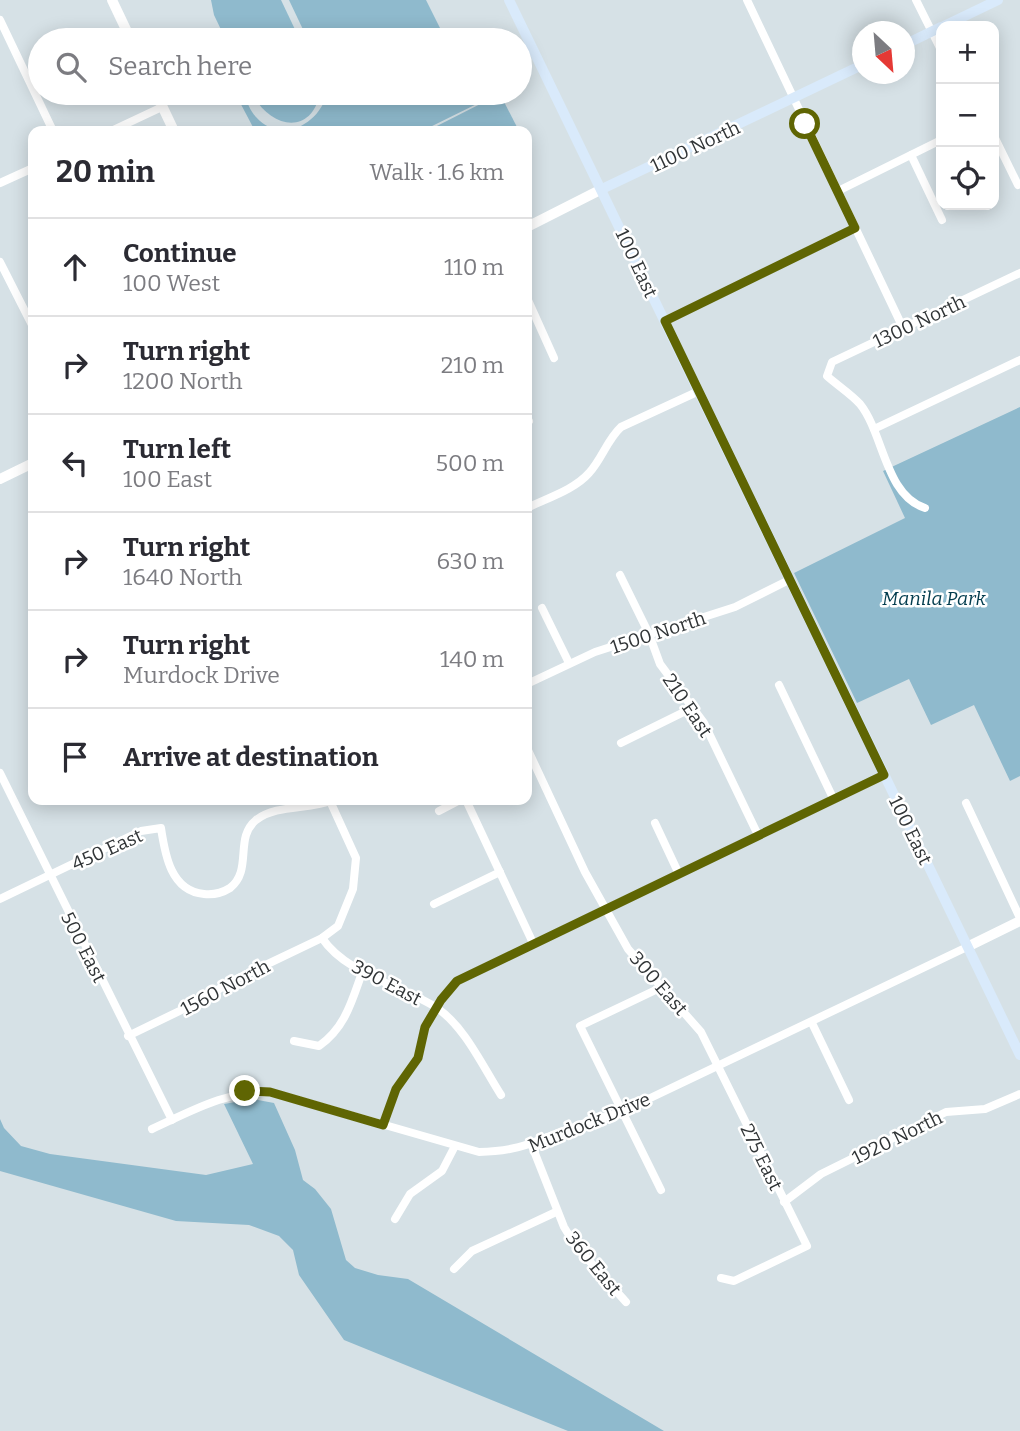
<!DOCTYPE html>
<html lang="en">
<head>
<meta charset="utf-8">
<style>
	:root { --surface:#fff; --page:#f7f7f7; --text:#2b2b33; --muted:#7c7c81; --line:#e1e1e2 }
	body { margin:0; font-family:Bitter,serif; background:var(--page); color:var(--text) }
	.controls { position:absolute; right:21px; top:21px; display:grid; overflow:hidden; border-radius:14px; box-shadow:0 4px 18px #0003 }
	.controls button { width:63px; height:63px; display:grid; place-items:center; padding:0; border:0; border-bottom:2px solid var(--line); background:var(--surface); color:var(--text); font:35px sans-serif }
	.compass { position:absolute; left:852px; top:21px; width:63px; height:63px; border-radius:50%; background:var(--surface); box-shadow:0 4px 18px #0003; rotate:154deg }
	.stop { position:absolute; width:21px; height:21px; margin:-16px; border:5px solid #5f6503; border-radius:50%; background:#fff }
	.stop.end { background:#5f6503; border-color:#fff; box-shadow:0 2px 7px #0008 }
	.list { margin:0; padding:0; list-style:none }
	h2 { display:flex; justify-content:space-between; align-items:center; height:91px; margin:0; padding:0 28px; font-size:30px }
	h2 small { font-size:23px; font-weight:400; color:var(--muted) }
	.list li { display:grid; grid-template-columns:46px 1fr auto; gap:21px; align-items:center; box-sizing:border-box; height:98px; padding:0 28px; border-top:2px solid var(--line) }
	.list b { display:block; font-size:26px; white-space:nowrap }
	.list p { margin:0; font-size:23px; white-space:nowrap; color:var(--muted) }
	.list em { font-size:23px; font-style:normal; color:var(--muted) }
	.icon { flex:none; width:38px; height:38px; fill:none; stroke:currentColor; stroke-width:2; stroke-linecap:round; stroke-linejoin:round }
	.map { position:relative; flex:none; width:1020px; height:1431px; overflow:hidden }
	.search { position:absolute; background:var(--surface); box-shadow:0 4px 18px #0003; left:28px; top:28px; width:504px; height:77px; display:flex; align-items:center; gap:18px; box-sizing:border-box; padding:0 24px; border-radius:38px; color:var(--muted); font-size:26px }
	.panel { position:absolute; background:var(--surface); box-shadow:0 4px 18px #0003; left:28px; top:126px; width:504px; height:679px; border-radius:14px }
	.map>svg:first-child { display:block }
</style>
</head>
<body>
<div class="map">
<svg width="1020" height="1431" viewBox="0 0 1020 1431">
	<rect width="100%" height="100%" fill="#d6e1e6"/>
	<g fill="#8fbacd">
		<path d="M211 0H281L300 40H226L214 15Z"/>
		<path d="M289 0H426L446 40H308Z"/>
		<path d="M235 93H243C247 101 250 111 256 117 281 145 320 124 327 93H499L422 131H255Z"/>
		<path d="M252 93H320C311 137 269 128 252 93Z"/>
		<path d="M500 94 519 131H427Z"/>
		<path d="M1020 407V776L1010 781 974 705 931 725 909 679 857 703 794 573 905 518 883 471Z"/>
		<path d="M253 1099 274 1103 295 1150 303 1180 315 1189 331 1209 346 1260 355 1268 378 1275 408 1279 664 1431H568L344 1340 299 1275 293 1250 279 1236 249 1225 176 1221 0 1171V1119L4 1128 21 1146 50 1154 206 1175 253 1164 224 1104Z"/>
	</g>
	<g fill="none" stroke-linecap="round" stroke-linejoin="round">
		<g stroke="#fff" stroke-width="8">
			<path d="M747 0 903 328"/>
			<path d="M916 0 941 50"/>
			<path d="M0 20 53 131"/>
			<path d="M111 131 162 107"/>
			<path d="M994 136 1018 185"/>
			<path d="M911 155 942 220"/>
			<path d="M0 183 33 168"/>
			<path d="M838 191 941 140"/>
			<path d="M0 262 33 327"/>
			<path d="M527 298 554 358"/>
			<path d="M665 321 855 228"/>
			<path d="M527 422 529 421"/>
			<path d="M874 429 1020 360"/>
			<path d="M527 508C547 498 574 490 589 473 602 459 607 440 621 427L699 391"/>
			<path d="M925 508C885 495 884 434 860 404 851 394 837 385 827 376L832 362 1020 273"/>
			<path d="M620 575 649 634 660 664 704 723 758 835"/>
			<path d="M542 608 569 663"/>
			<path d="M527 684 595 652 735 607 789 580"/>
			<path d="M779 685 833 798"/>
			<path d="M621 743 692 708"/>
			<path d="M527 748 585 872 628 949 701 1032 807 1246 734 1281 721 1278"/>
			<path d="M0 773 172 1120"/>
			<path d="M466 800 533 943"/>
			<path d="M966 803 1020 918"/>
			<path d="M439 811 460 800"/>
			<path d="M655 823 678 872"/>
			<path d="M0 899 141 831 161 828C165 855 171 891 204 894 213 895 222 893 230 888 253 870 234 838 256 820 277 804 309 810 333 800"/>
			<path d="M434 904 500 872"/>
			<path d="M322 938C346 974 401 985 437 1008 465 1027 483 1067 501 1095"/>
			<path d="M812 1023 849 1100"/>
			<path d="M128 1036 198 1002 232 981 322 938 338 926 353 889 356 858 330 801"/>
			<path d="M294 1041 319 1046C346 1027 352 1000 363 970"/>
			<path d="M383 1125 396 1089 418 1058 425 1027 441 1000 457 981 884 775"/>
			<path d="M152 1129C192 1111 225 1091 270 1092L479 1152C522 1151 535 1141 574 1127 589 1121 605 1117 621 1112L967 947"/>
			<path d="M532 1146 564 1227 575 1245 626 1302"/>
			<path d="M661 1190 580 1026 662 987"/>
			<path d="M784 1202 821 1174 946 1112 985 1109 1020 1094"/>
			<path d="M395 1219 410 1194 442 1171 455 1146"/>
			<path d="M454 1269 472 1251 556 1212"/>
		</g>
		<g stroke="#fff" stroke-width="10">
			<path d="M112 0 131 40"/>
			<path d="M156 93 174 131"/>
			<path d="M527 227 602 189"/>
			<path d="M0 479 33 463"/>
			<path d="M967 947 1020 921"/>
		</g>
		<g stroke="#d9eafb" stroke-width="10">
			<path d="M509 0 1020 1055"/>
			<path d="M944 26 998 0"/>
			<path d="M904 45 941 27"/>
			<path d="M602 189 862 65"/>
		</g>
	</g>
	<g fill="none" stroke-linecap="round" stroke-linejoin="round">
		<path stroke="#5f6503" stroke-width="9" d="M245 1091 270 1092 383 1125 396 1089 418 1058 425 1027 441 1000 457 981 884 775 665 321 855 228 805 124"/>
	</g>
	<g text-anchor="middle" stroke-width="5" stroke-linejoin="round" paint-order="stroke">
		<g font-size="19" fill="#313537" stroke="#fff">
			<text transform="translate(695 146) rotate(-25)" y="7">1100 North</text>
			<text transform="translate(637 263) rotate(65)" y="7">100 East</text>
			<text transform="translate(919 321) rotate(-25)" y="7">1300 North</text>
			<text transform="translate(658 632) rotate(-18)" y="7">1500 North</text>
			<text transform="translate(688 705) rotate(56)" y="7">210 East</text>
			<text transform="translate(911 830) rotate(64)" y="7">100 East</text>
			<text transform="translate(107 849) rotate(-24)" y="7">450 East</text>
			<text transform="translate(84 947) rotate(63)" y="7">500 East</text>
			<text transform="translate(387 982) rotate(28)" y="7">390 East</text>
			<text transform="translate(659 983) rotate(49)" y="7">300 East</text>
			<text transform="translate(225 987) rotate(-28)" y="7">1560 North</text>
			<text transform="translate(589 1122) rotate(-22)" y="7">Murdock Drive</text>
			<text transform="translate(897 1137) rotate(-26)" y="7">1920 North</text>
			<text transform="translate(762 1157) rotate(64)" y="7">275 East</text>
			<text transform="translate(594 1263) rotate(51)" y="7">360 East</text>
		</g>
		<g font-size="19" font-style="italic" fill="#023c4e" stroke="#fff">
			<text x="934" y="605">Manila Park</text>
		</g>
	</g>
</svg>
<div class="controls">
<button>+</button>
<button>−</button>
<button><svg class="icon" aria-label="locate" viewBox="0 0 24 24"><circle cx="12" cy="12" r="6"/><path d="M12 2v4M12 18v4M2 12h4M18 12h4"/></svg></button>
</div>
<svg class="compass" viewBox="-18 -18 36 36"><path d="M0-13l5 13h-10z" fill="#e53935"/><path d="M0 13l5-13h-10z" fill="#7c7c81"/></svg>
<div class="stop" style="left:805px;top:124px"></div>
<div class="stop end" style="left:245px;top:1091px"></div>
<div class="search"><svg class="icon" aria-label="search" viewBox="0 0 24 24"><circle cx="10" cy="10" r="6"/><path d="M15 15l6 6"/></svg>Search here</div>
<section class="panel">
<h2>20 min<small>Walk · 1.6 km</small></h2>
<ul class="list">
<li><svg class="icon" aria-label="ahead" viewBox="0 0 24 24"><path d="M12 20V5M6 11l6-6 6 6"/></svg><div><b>Continue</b><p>100 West</p></div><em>110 m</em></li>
<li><svg class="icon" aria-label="right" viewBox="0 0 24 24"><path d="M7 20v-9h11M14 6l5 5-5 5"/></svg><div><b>Turn right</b><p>1200 North</p></div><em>210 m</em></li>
<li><svg class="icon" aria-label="left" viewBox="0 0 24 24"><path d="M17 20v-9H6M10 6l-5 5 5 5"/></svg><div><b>Turn left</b><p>100 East</p></div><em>500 m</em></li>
<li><svg class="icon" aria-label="right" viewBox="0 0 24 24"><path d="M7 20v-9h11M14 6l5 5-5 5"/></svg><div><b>Turn right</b><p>1640 North</p></div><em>630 m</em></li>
<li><svg class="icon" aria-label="right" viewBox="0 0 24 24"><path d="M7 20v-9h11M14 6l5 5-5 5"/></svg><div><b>Turn right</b><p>Murdock Drive</p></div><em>140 m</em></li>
<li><svg class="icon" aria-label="arrive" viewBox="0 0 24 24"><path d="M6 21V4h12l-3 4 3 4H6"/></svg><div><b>Arrive at destination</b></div></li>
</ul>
</section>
</div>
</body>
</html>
